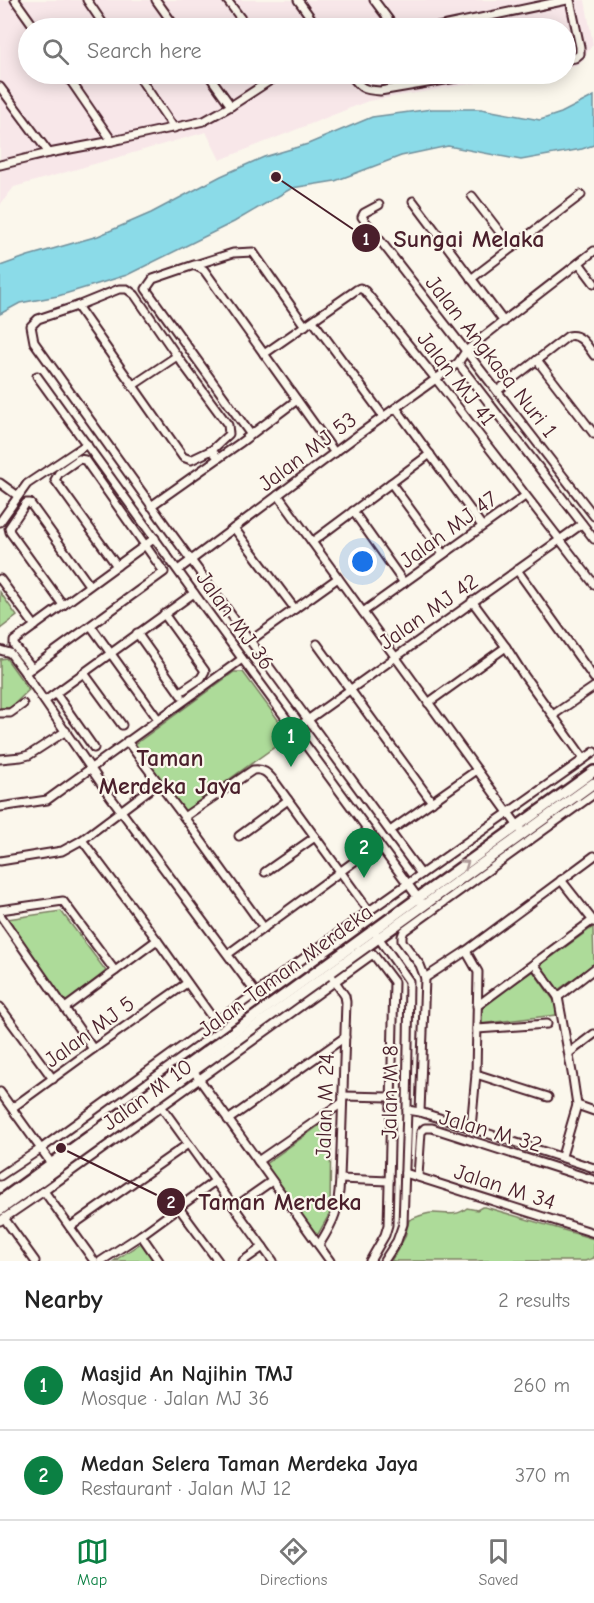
<!DOCTYPE html>
<html lang="en">
<head>
<meta charset="utf-8">
<style>
	:root { --surface:#fff; --page:#f6f6f6; --text:#222; --muted:#767676; --line:#e0e0e0; --accent:#0b8043 }
	body { margin:0; font-family:"Comic Neue",sans-serif; background:var(--page); color:var(--text) }
	.you { position:absolute; left:363px; top:562px; width:21px; height:21px; margin:-15px; border:4px solid #fff; border-radius:50%; background:#1a73e8; box-shadow:0 0 0 9px #1a73e833 }
	.badge { display:grid; place-items:center; width:39px; height:39px; border-radius:50%; background:var(--accent); color:#fff; font-size:20px; font-weight:700 }
	.pin { position:absolute; translate:-50% -50px; filter:drop-shadow(0 2px 3px #0008) }
	.pin::after { content:''; position:absolute; top:32px; width:21px; height:18px; background:inherit; clip-path:polygon(0 0,100% 0,50% 100%) }
	.list { margin:0; padding:0; list-style:none }
	h2 { display:flex; justify-content:space-between; align-items:center; height:78px; margin:0; padding:0 24px; font-size:26px }
	h2 small { font-size:20px; font-weight:400; color:var(--muted) }
	.list li { display:grid; grid-template-columns:39px 1fr auto; gap:18px; align-items:center; box-sizing:border-box; height:90px; padding:0 24px; border-top:2px solid var(--line) }
	.list b { display:block; font-size:22px; white-space:nowrap }
	.list p { margin:0; font-size:20px; white-space:nowrap; color:var(--muted) }
	.list em { font-size:20px; font-style:normal; color:var(--muted) }
	.icon { flex:none; width:33px; height:33px; fill:none; stroke:currentColor; stroke-width:2; stroke-linecap:round; stroke-linejoin:round }
	.map { position:relative; flex:none; width:594px; height:1261px; overflow:hidden }
	.search { position:absolute; background:var(--surface); box-shadow:0 3px 15px #0003; left:18px; right:18px; top:18px; height:66px; display:flex; align-items:center; gap:15px; box-sizing:border-box; padding:0 21px; border-radius:33px; color:var(--muted); font-size:22px }
	.sheet { height:258px; background:var(--surface) }
	nav { display:flex; justify-content:space-around; align-items:center; box-sizing:border-box; height:84px; border-top:2px solid var(--line); background:var(--surface); font-size:16px; color:var(--muted) }
	nav a { display:grid; justify-items:center; gap:3px }
	nav .on { color:var(--accent) }
	.map>svg:first-child { display:block }
</style>
</head>
<body>
<div class="map">
<svg width="594" height="1261" viewBox="0 0 594 1261">
	<rect width="100%" height="100%" fill="#fbf7ec"/>
	<filter id="ink" filterUnits="userSpaceOnUse"><feTurbulence type="fractalNoise" baseFrequency=".0167" numOctaves="2"/><feDisplacementMap in="SourceGraphic" scale="12" xChannelSelector="R" yChannelSelector="G"/><feConvolveMatrix kernelMatrix="1 2 1 2 8 2 1 2 1" color-interpolation-filters="sRGB"/></filter>
	<g filter="url(#ink)">
		<path fill="#f8e7e9" d="M0 0H585L593 44 579 65 566 68V28H28V74H531L368 101 220 160 206 132 14 187 0 205Z"/>
		<g fill="#addb99" stroke="#7c7d62" stroke-width="1.5">
			<path d="M0 592 17 616 0 629Z"/>
			<path d="M6 658 29 690 10 708H0V659Z"/>
			<path d="M234 672H243L290 736 182 813 134 745Z"/>
			<path d="M61 911 106 971 66 1003 7 919Z"/>
			<path d="M593 927 594 964 555 992 538 967Z"/>
			<path d="M533 971 557 1005 556 1015 479 1024V1008Z"/>
			<path d="M331 1117 330 1213 318 1234 313 1235 264 1165Z"/>
			<path d="M482 1207H485L594 1239V1258L585 1261H391L405 1237 409 1220C417 1217 424 1213 433 1213 446 1213 456 1217 467 1208L477 1210Z"/>
			<path d="M141 1243 154 1261H114Z"/>
		</g>
		<path fill="#8bdbe8" stroke="#71909c" stroke-width="1.5" d="M594 96V145L582 149 521 160 448 146 401 156 335 181 292 188 234 222 127 275 58 296 20 303 0 314V266L28 256 98 236 151 213 221 176 264 157 308 144 372 117 432 109H481L540 120 561 113Z"/>
		<g fill="none" stroke-linecap="round" stroke-linejoin="round">
			<defs>
				<g id="minor">
					<path d="M15 0 35 28"/>
					<path d="M87 0 106 28"/>
					<path d="M156 0 176 28"/>
					<path d="M227 0 248 28"/>
					<path d="M298 0 318 28"/>
					<path d="M374 0 395 28"/>
					<path d="M433 28 567 0"/>
					<path d="M566 60 575 58 580 54V47L570 0"/>
					<path d="M66 74 112 141"/>
					<path d="M137 74 174 128"/>
					<path d="M208 74 231 106"/>
					<path d="M350 74C361 88 362 90 380 91L480 74"/>
					<path d="M0 87 49 153"/>
					<path d="M0 165 49 153 112 141 204 121 231 106 280 74"/>
					<path d="M472 196 512 248"/>
					<path d="M413 201 504 322"/>
					<path d="M379 205 364 213 362 217 594 516"/>
					<path d="M579 263 594 283"/>
					<path d="M195 265 233 253 253 252 305 326"/>
					<path d="M471 279 581 195"/>
					<path d="M77 306 183 457 191 460 212 450"/>
					<path d="M313 321 384 417"/>
					<path d="M264 354 356 290 360 288 365 291 436 379 594 584"/>
					<path d="M537 360 594 434"/>
					<path d="M458 363 594 539"/>
					<path d="M37 376 194 593 424 906"/>
					<path d="M132 386 177 356"/>
					<path d="M497 391 568 336C581 333 587 346 594 355"/>
					<path d="M396 408 482 526"/>
					<path d="M251 435 146 289 153 279 194 265 204 270 335 453"/>
					<path d="M218 458 212 450 229 434 228 425 177 356 135 295 127 289H119L77 306 38 319 31 326 34 342 169 530 421 874"/>
					<path d="M0 483 18 496"/>
					<path d="M391 483 443 554"/>
					<path d="M278 495 520 829"/>
					<path d="M151 506 240 443 297 400"/>
					<path d="M353 511 404 583"/>
					<path d="M0 522 27 484 87 444"/>
					<path d="M234 528 295 609"/>
					<path d="M312 542 430 454"/>
					<path d="M178 570 358 435 458 363 466 351 483 337 594 251"/>
					<path d="M517 570 594 678"/>
					<path d="M0 579 35 626"/>
					<path d="M472 601 506 647 523 674 584 759"/>
					<path d="M63 605 10 532 9 528 26 503H30L89 585"/>
					<path d="M363 612 525 496"/>
					<path d="M164 614 205 671 201 678 180 692"/>
					<path d="M91 626 158 719"/>
					<path d="M137 633 181 695"/>
					<path d="M250 641 338 578"/>
					<path d="M317 644 432 802"/>
					<path d="M0 650 10 653 25 673 107 792 256 993"/>
					<path d="M32 668 14 645V641L155 538"/>
					<path d="M25 673 164 572 85 460 79 459 59 473 55 480 117 566"/>
					<path d="M84 673 122 725"/>
					<path d="M56 694 94 748"/>
					<path d="M45 701 194 593"/>
					<path d="M428 703 506 647"/>
					<path d="M0 713H10L23 704"/>
					<path d="M553 715 594 687"/>
					<path d="M295 729 582 524"/>
					<path d="M127 741 184 817 264 928"/>
					<path d="M0 759 21 757 29 755 66 731"/>
					<path d="M0 807 47 800 242 659"/>
					<path d="M184 817 253 770C264 768 268 774 275 782L369 911"/>
					<path d="M390 831 477 770"/>
					<path d="M239 836 288 800"/>
					<path d="M82 840 157 940 216 1023"/>
					<path d="M0 861 62 851 82 840 158 783"/>
					<path d="M265 872 315 837"/>
					<path d="M561 880 594 922"/>
					<path d="M0 910 63 901 115 971"/>
					<path d="M0 915 93 1049"/>
					<path d="M373 930 409 981 407 1110 403 1224 397 1241 384 1261"/>
					<path d="M466 951 478 972 476 1074 471 1128"/>
					<path d="M228 954 378 844"/>
					<path d="M534 964 558 997 573 1078 577 1105 562 1156"/>
					<path d="M425 978 466 951 594 856"/>
					<path d="M558 997 594 969"/>
					<path d="M477 1006 593 920"/>
					<path d="M0 1007 53 1079"/>
					<path d="M65 1008 157 940"/>
					<path d="M477 1029 547 1024"/>
					<path d="M569 1053 594 1034"/>
					<path d="M476 1074 548 1097"/>
					<path d="M197 1076 330 1261"/>
					<path d="M0 1092 54 1167"/>
					<path d="M343 1096 390 1097"/>
					<path d="M577 1105 594 1111"/>
					<path d="M161 1106 273 1261"/>
					<path d="M12 1108 93 1049 187 983"/>
					<path d="M407 1110 420 1112 446 1120 594 1168"/>
					<path d="M420 1112 425 978 420 965 402 941V936L404 931 594 794"/>
					<path d="M228 1120 345 1037"/>
					<path d="M258 1161 342 1103"/>
					<path d="M405 1173 594 1233"/>
					<path d="M0 1176 42 1148 369 911 594 752"/>
					<path d="M418 1176 421 1132 425 1128H432L594 1180"/>
					<path d="M340 1179 389 1181"/>
					<path d="M44 1191 94 1261"/>
					<path d="M235 1207 272 1181"/>
					<path d="M179 1208 218 1261"/>
					<path d="M4 1218 35 1261"/>
					<path d="M0 1221 44 1191 373 954 394 982 388 1225 385 1235 370 1261"/>
					<path d="M70 1227 188 1144"/>
					<path d="M141 1235 159 1261"/>
					<path d="M319 1245C336 1218 338 1211 340 1179L346 1002 345 996 332 977"/>
					<path d="M101 1261 141 1235 215 1181"/>
					<path d="M243 1261 263 1247"/>
				</g>
				<g id="secondary">
					<path d="M0 1201 418 898 594 771"/>
					<path d="M0 1210 594 783"/>
				</g>
			</defs>
			<use href="#minor" stroke="#4a1f2b" stroke-width="11"/>
			<use href="#secondary" stroke="#4a1f2b" stroke-width="14"/>
			<use href="#minor" stroke="#fbf7ec" stroke-width="7"/>
			<use href="#secondary" stroke="#fbf7ec" stroke-width="9"/>
		</g>
		<defs><path id="oneway-chevron" d="M-2-3.5L2.5 0L-2 3.5" fill="none" stroke-width="1.6" stroke-linecap="round" stroke-linejoin="round" transform="scale(1.5)"/></defs>
		<use stroke="#ab9695" href="#oneway-chevron" transform="translate(465 864) rotate(-35)"/>
	</g>
	<g text-anchor="middle" stroke-width="4.5" stroke-linejoin="round" paint-order="stroke">
		<g font-size="22" fill="#4a1f2b" stroke="#fbf7ec">
			<text transform="translate(492 356) rotate(52)" y="8">Jalan Angkasa Nuri 1</text>
			<text transform="translate(457 378) rotate(52)" y="8">Jalan MJ 41</text>
			<text transform="translate(307 451) rotate(-37)" y="8">Jalan MJ 53</text>
			<text transform="translate(448 529) rotate(-36)" y="8">Jalan MJ 47</text>
			<text transform="translate(428 611) rotate(-35)" y="8">Jalan MJ 42</text>
			<text transform="translate(236 620) rotate(54)" y="8">Jalan MJ 36</text>
			<text transform="translate(285 970) rotate(-36)" y="8">Jalan Taman Merdeka</text>
			<text transform="translate(89 1031) rotate(-36)" y="8">Jalan MJ 5</text>
			<text transform="translate(389 1092) rotate(-89)" y="8">Jalan M 8</text>
			<text transform="translate(147 1094) rotate(-36)" y="8">Jalan M 10</text>
			<text transform="translate(324 1106) rotate(-88)" y="8">Jalan M 24</text>
			<text transform="translate(491 1130) rotate(16)" y="8">Jalan M 32</text>
			<text transform="translate(505 1186) rotate(18)" y="8">Jalan M 34</text>
		</g>
		<g font-size="24" font-weight="bold" fill="#4a1f2b" stroke="#fbf7ec">
			<text x="170" y="766">Taman<tspan x="170" dy="28">Merdeka Jaya</tspan></text>
		</g>
	</g>
	<path fill="none" stroke="#4a1f2b" stroke-width="2" d="M276 177L366 238M61 1148L171 1202"/>
	<g fill="#4a1f2b" stroke="#fbf7ec" stroke-width="2">
		<circle cx="276" cy="177" r="6"/>
		<circle cx="61" cy="1148" r="6"/>
		<circle cx="366" cy="238" r="15"/>
		<circle cx="171" cy="1202" r="15"/>
	</g>
	<g font-size="18" text-anchor="middle" font-weight="bold" fill="#fff">
		<text x="366" y="245">1</text>
		<text x="171" y="1208">2</text>
	</g>
	<g font-size="24" text-anchor="middle" font-weight="bold" fill="#4a1f2b" stroke="#fbf7ec" stroke-width="4.5" stroke-linejoin="round" paint-order="stroke">
		<text x="469" y="247">Sungai Melaka</text>
		<text x="280" y="1210">Taman Merdeka</text>
	</g>
</svg>
<div class="you"></div>
<div class="pin badge" style="left:291px;top:767px">1</div>
<div class="pin badge" style="left:364px;top:878px">2</div>
<div class="search"><svg class="icon" aria-label="search" viewBox="0 0 24 24"><circle cx="10" cy="10" r="6"/><path d="M15 15l6 6"/></svg>Search here</div>
</div>
<section class="sheet">
<h2>Nearby<small>2 results</small></h2>
<ul class="list">
<li><span class="badge">1</span><div><b>Masjid An Najihin TMJ</b><p>Mosque · Jalan MJ 36</p></div><em>260 m</em></li>
<li><span class="badge">2</span><div><b>Medan Selera Taman Merdeka Jaya</b><p>Restaurant · Jalan MJ 12</p></div><em>370 m</em></li>
</ul>
</section>
<nav>
<a class="on"><svg class="icon" aria-label="map" viewBox="0 0 24 24"><path d="M3 6l6-2 6 2 6-2v14l-6 2-6-2-6 2zM9 4v14M15 6v14"/></svg>Map</a>
<a><svg class="icon" aria-label="directions" viewBox="0 0 24 24"><path d="M12 3l9 9-9 9-9-9zM9 14v-3h6M13 9l2 2-2 2"/></svg>Directions</a>
<a><svg class="icon" aria-label="saved" viewBox="0 0 24 24"><path d="M7 4h10v16l-5-4-5 4z"/></svg>Saved</a>
</nav>
</body>
</html>
